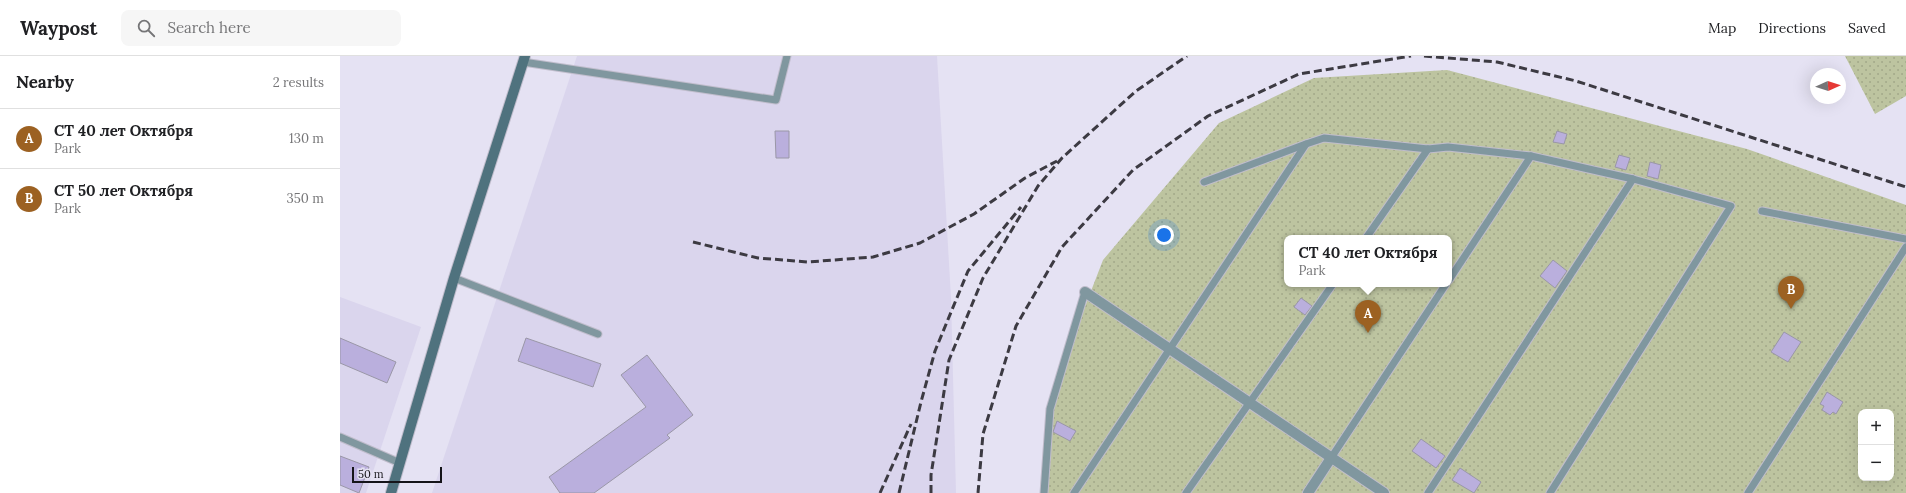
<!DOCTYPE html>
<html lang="en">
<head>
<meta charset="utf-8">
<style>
	:root { --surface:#fff; --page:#f6f6f6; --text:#202124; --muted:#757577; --line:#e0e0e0; --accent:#9c6122 }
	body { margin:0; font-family:Lora,serif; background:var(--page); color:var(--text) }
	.controls { position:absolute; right:12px; bottom:12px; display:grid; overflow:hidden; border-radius:8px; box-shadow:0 4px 16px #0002 }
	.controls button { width:36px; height:36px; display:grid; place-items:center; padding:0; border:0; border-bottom:1px solid var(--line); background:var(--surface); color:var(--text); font:20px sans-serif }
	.compass { position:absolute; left:1470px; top:12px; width:36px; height:36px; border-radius:50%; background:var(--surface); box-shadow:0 4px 16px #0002; rotate:87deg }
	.scale { position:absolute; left:12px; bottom:10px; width:90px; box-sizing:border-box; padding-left:4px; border:2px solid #151419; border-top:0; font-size:11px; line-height:14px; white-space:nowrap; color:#151419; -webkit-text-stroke:3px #e5e2f3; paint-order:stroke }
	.you { position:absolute; left:824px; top:179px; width:14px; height:14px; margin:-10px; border:3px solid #fff; border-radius:50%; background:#1a73e8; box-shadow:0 0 0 6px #1a73e833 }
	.badge { display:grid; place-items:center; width:26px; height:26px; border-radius:50%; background:var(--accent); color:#fff; font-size:13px; font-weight:700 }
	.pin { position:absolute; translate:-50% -33px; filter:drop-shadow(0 1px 2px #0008) }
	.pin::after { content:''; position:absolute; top:21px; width:14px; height:12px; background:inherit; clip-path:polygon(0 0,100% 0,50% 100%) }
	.popup { position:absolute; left:944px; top:179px; width:168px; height:52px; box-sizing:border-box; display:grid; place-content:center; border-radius:8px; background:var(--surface); filter:drop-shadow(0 1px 3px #0005); font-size:13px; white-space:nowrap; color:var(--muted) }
	.popup b { font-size:15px; color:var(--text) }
	.popup::after { content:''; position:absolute; left:50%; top:100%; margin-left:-8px; border:8px solid transparent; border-top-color:var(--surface) }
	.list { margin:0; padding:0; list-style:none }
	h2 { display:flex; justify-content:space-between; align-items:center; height:52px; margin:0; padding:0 16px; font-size:17px }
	h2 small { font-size:13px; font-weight:400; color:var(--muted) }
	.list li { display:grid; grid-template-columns:26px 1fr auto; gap:12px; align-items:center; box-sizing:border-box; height:60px; padding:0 16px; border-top:1px solid var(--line) }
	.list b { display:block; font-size:15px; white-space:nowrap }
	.list p { margin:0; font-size:13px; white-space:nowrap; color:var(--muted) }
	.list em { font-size:13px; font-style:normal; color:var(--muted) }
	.icon { flex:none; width:22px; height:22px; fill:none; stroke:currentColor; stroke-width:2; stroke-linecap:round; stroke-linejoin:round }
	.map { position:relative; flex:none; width:1566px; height:437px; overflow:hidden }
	header { display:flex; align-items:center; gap:24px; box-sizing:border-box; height:56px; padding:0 20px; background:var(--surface); border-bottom:1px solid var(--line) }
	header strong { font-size:19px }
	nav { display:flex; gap:22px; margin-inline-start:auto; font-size:14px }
	.search { width:280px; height:36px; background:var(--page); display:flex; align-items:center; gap:10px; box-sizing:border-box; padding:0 14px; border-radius:8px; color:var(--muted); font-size:15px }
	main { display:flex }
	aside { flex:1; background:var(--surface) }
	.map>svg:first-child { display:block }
</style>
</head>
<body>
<header>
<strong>Waypost</strong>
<div class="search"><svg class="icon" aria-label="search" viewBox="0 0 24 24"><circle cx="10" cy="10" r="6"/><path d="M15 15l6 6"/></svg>Search here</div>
<nav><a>Map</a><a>Directions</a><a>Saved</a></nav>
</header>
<main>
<aside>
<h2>Nearby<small>2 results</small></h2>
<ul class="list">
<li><span class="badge">A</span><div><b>СТ 40 лет Октября</b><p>Park</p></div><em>130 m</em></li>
<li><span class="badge">B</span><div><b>СТ 50 лет Октября</b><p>Park</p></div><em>350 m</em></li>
</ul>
</aside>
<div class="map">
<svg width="1566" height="437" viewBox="0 0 1566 437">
	<defs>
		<pattern id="garden-dots" width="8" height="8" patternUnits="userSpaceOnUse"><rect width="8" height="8" fill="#bdc4a0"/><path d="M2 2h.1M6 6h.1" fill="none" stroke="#a2a889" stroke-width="1.8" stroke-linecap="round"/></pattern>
	</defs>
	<rect width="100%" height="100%" fill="#e5e2f3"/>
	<g fill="#dad5ed">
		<path d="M237 0H597L611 242 616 437H92Z"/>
		<path d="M0 241 81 271 26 437H0Z"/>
	</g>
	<g fill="url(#garden-dots)" fill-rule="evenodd">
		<path d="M1505 0H1566V40L1535 58Z"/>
		<path d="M1107 14 1407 93 1566 149V437H700L707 349 763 204 879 67 974 22ZM947 182H1109V228H947ZM1521 356H1551V422H1521Z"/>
	</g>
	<g fill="#baafdd" stroke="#9a97a7">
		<path d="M435 75H449V102H436Z"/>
		<path d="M1217 75 1227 78 1224 88 1213 86Z"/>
		<path d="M1279 99 1290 102 1286 114 1275 111Z"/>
		<path d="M1310 106 1321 109 1318 123 1307 120Z"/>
		<path d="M1213 204 1227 215 1215 232 1200 220Z"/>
		<path d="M961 242 972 250 965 259 954 251Z"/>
		<path d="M1444 276 1461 286 1448 306 1431 296Z"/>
		<path d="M0 282 56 306 47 327 0 307Z"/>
		<path d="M186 282 261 308 253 331 178 305Z"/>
		<path d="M307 299 353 359 327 379 330 382 254 437H220L209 421 306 351 281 319Z"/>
		<path d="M1487 336 1503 346 1496 358 1493 356 1490 359 1482 354 1484 350 1480 348Z"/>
		<path d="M717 365 736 375 730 385 713 376Z"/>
		<path d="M1081 383 1105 400 1096 412 1072 395Z"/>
		<path d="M0 400 29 411 19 437 0 429Z"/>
		<path d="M1120 412 1141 426 1134 437 1112 424Z"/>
	</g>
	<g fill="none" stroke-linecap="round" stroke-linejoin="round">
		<defs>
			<g id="lane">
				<path d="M183 6 436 44 447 0"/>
				<path d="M864 126 966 88"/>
				<path d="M1422 155 1566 183"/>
				<path d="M1026 182 1088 93"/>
				<path d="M114 222 258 278"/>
				<path d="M1109 224 1191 100"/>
				<path d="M0 381 60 407"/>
				<path d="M991 402 1106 228"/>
				<path d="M704 437 710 353 745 236"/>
				<path d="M734 437 966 88 984 82 1088 93 1108 91 1191 100 1293 123 1391 150 1210 437"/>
				<path d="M846 437 993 228"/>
				<path d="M1088 437 1293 123"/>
				<path d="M1408 437 1566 191"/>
			</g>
			<g id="street">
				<path d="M745 236 1044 437"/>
				<path d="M968 437 991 402"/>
			</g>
			<path id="secondary" d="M51 437 114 222 185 0"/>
		</defs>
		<use href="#lane" stroke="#c0bdcc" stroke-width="9"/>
		<use href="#street" stroke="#c0bdcc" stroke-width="12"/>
		<use href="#secondary" stroke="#c0bdcc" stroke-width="12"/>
		<use href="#lane" stroke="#80979f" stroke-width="7"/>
		<use href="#street" stroke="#80979f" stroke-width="10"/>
		<use href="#secondary" stroke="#4f727e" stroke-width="10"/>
		<g stroke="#3c3a42" stroke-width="3" stroke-dasharray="8 4" stroke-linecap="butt">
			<path d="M1084 0 1157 6 1236 25 1566 131"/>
			<path d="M353 186 418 202 468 206 533 201 580 187 634 158 685 122 717 105"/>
			<path d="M540 437 571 368"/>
			<path d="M559 437 581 346 595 295 628 215 681 151"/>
			<path d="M591 437V419L609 304 643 222 698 130 722 102 796 35 847 0"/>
			<path d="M638 437 643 378 676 270 722 191 793 114 868 60 959 18 1071 0"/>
		</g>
	</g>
</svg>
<div class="controls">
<button>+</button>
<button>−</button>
</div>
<svg class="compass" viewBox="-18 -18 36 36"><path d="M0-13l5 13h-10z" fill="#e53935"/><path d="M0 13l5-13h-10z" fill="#757577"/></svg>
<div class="scale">50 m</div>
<div class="you"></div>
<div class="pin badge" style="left:1028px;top:277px">A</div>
<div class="popup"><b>СТ 40 лет Октября</b>Park</div>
<div class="pin badge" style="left:1451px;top:253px">B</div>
</div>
</main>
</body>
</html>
